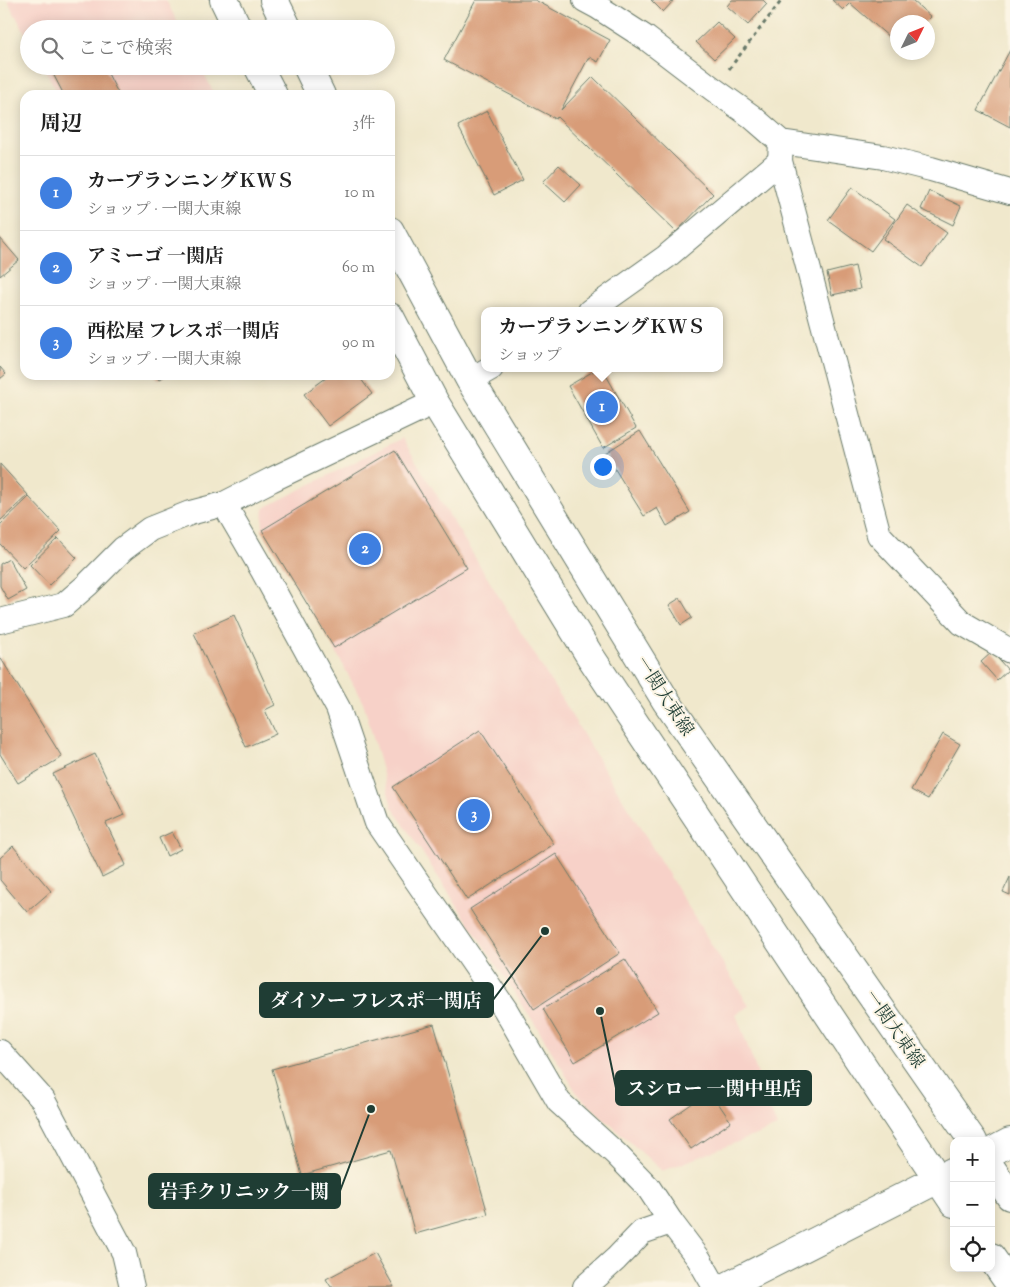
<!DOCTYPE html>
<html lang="ja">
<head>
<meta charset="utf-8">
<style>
	:root { --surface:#fff; --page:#f2f2f2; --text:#222; --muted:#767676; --line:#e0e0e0; --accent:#b5179e }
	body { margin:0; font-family:"Sorts Mill Goudy","Noto Serif JP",serif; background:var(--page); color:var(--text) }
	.controls { position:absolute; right:15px; bottom:15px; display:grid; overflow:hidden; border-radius:10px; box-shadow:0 2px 12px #0003 }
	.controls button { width:45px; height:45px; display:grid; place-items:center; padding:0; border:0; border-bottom:1px solid var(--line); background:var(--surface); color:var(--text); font:25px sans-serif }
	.compass { position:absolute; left:890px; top:15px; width:45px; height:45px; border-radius:50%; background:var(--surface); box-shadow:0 2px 12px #0003; rotate:47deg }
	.you { position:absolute; left:602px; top:466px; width:18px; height:18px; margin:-12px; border:4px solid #fff; border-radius:50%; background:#1a73e8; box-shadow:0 0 0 8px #1a73e833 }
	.badge { display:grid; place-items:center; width:32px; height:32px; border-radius:50%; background:var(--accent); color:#fff; font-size:16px; font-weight:700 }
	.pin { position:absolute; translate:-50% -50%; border:2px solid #fff; box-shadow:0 1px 5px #0006 }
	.popup { position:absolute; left:481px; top:307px; width:242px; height:65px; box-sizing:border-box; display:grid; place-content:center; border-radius:10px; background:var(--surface); filter:drop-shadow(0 1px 4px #0005); font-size:16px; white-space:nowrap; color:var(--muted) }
	.popup b { font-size:19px; color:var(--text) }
	.popup::after { content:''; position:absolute; left:50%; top:100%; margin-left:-10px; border:10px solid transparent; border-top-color:var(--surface) }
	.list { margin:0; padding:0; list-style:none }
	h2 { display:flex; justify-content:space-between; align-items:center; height:65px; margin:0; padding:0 20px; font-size:21px }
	h2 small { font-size:16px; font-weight:400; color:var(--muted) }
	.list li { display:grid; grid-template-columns:32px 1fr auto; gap:15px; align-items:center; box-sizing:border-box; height:75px; padding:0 20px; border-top:1px solid var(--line) }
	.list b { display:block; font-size:19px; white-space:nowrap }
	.list p { margin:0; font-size:16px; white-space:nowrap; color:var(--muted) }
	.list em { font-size:16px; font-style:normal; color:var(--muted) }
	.icon { flex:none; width:28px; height:28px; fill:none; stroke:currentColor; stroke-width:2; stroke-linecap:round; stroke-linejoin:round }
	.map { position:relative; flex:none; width:1010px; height:1287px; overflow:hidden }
	.search { position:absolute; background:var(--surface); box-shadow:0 2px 12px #0003; left:20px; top:20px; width:375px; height:55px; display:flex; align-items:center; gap:12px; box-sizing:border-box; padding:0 18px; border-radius:28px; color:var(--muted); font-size:19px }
	.panel { position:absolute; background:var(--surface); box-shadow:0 2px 12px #0003; left:20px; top:90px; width:375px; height:290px; border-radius:15px }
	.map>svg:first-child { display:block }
</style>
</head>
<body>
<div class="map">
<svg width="1010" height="1287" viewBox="0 0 1010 1287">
	<rect width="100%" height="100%" fill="#fcf5e5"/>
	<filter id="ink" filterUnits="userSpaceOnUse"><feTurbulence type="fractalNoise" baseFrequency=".02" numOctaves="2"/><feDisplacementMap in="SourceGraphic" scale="10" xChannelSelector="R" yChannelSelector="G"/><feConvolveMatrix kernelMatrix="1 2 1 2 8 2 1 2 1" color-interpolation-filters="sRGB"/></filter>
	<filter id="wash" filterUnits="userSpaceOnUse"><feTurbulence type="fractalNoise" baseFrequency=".0096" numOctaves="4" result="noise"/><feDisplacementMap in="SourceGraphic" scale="20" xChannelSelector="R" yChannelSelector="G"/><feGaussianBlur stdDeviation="1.12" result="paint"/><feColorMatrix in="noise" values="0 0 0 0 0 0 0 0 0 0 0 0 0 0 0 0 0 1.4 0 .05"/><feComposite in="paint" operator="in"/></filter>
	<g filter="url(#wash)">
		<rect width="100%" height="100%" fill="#f0e8cc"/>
		<g fill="#f7d1c8">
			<path d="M7 0H166L181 29H29V40Z"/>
			<path d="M43 66H200L215 95H59Z"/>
			<path d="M402 438 749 1006 736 1014 777 1127 662 1171 578 1095 535 1024 392 807 364 705 334 648 262 530 264 508Z"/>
		</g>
		<g id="blocks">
			<g fill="#d89c78">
				<path d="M476 0H535L610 40 598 62 589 57 561 110 593 77 713 194 676 232 557 117 556 119 444 60Z"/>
				<path d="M651 0H674L663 12Z"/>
				<path d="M732 0H763L767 4 748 25 727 6Z"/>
				<path d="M832 0H912L931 17 926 22H898V45L850 3 843 10Z"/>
				<path d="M717 22 735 39 714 59 696 42Z"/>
				<path d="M1010 50V127L978 110Z"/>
				<path d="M49 66H104L119 95H64Z"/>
				<path d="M487 111 523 180 494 195 458 126Z"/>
				<path d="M559 165 581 185 565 202 543 182Z"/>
				<path d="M852 187 895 219 871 251 828 220Z"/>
				<path d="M929 191 961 206 953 225 921 209Z"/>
				<path d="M907 205 947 233 922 267 883 239Z"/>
				<path d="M0 238 19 260 0 276Z"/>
				<path d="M855 266 860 289 832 295 827 273Z"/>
				<path d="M0 367 6 374 0 379Z"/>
				<path d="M599 368H602L636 428 603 448 568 386Z"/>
				<path d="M155 375H166L159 380Z"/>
				<path d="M330 375H358L372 394 328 426 304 394Z"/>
				<path d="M640 431 690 512 667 526 657 508 644 516 605 453Z"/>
				<path d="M395 450 467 568 334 648 262 530Z"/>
				<path d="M0 464 28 495 0 521Z"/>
				<path d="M29 497 61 531 23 568 0 544V525Z"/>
				<path d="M58 538 77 558 49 585 30 565Z"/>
				<path d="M9 559 26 590 8 600 0 586V564Z"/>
				<path d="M680 598 692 618 681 625 669 605Z"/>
				<path d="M234 615 275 705 265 710 276 734 246 747 194 633Z"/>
				<path d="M992 652 1008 670 997 680 981 662Z"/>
				<path d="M0 657 62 757 18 783 0 754Z"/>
				<path d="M480 730 554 844 467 900 393 787Z"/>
				<path d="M943 734 960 744 928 799 911 790Z"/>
				<path d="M95 754 124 815 106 823 126 865 102 877 53 774Z"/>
				<path d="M172 832 181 849 167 856 159 838Z"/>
				<path d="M13 846 51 891 27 912 0 880V858Z"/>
				<path d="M556 854 620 953 534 1009 470 909Z"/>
				<path d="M1010 877V895L1003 892Z"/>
				<path d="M625 959 658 1012 575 1062 543 1009Z"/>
				<path d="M434 1024 488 1214 415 1234 391 1150 302 1175 272 1069Z"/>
				<path d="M710 1091 731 1122 691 1149 670 1119Z"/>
				<path d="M375 1253 394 1287H331L326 1279Z"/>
			</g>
		</g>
	</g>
	<g filter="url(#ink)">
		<use href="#blocks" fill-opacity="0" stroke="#687969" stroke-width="1"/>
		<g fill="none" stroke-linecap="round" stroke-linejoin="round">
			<defs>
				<g id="street">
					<path d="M585 0 598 7 646 38 713 89 751 116 781 142 883 157 931 169 1010 192"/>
					<path d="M781 142 780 161 879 535 962 623 1010 651"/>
					<path d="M590 311 666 257 780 161"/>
					<path d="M470 380 491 368"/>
					<path d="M224 504 263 571 338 708 377 823 505 1009 559 1102 616 1154 648 1187 671 1222 699 1259 715 1287"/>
					<path d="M0 621 64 605 87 585 123 549 150 529 190 513 224 504 271 480 422 408 434 401"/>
					<path d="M0 1052 43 1100 124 1253 132 1287"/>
					<path d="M585 1287 616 1259 642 1232 671 1222"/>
				</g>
				<g id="secondary">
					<path d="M991 1152 1010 1142"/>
					<path d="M726 1287 954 1171"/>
				</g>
				<g id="primary">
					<path d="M224 0 238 29"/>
					<path d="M274 0 288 29"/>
					<path d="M258 66 273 95"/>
					<path d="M307 66 321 95"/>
					<path d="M390 231 470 380 666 701 973 1141"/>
					<path d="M390 317 434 401 590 656 954 1203"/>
					<path d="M991 1168 1010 1196"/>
					<path d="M991 1257 1010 1284"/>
				</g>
			</defs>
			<use href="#street" stroke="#687969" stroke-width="26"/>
			<use href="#secondary" stroke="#687969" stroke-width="30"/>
			<use href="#primary" stroke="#687969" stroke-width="30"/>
			<path stroke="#687969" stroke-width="3" stroke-dasharray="4 4" stroke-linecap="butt" d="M729 69 782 0"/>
			<use href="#street" stroke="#fff" stroke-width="24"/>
			<use href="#secondary" stroke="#fff" stroke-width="28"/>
			<use href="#primary" stroke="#fff" stroke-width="28"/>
		</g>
	</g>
	<g text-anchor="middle" stroke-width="4" stroke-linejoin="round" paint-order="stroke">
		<g font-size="18" fill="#1f3d34" stroke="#fcf5e5">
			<text transform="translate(665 696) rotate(57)" y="6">一関大東線</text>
			<text transform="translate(895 1029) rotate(55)" y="6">一関大東線</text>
		</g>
	</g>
	<path fill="none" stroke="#1f3d34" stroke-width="2" d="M545 931L493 1000M600 1011L616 1088M371 1109L340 1191"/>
	<g fill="#1f3d34" stroke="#fcf5e5" stroke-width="2">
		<circle cx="545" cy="931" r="5"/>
		<circle cx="600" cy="1011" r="5"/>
		<circle cx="371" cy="1109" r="5"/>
	</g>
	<g fill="#1f3d34" stroke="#1f3d34" stroke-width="2">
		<rect x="260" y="983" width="233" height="34" rx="5"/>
		<rect x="616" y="1071" width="195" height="34" rx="5"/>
		<rect x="149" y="1174" width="191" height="34" rx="5"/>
	</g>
	<g font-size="19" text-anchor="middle" font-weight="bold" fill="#fff">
		<text x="376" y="1007">ダイソー フレスポ一関店</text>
		<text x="714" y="1095">スシロー 一関中里店</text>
		<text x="244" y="1198">岩手クリニック一関</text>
	</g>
</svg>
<div class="controls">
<button>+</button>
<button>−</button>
<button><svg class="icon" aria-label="locate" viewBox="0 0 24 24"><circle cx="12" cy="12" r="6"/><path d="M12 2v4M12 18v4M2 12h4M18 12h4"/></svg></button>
</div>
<svg class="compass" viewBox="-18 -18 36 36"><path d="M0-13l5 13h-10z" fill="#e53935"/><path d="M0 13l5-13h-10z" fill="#767676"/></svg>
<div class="you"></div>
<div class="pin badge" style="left:602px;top:407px;background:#3f7fe0">1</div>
<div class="popup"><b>カープランニングＫＷＳ</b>ショップ</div>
<div class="pin badge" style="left:365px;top:549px;background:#3f7fe0">2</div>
<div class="pin badge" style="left:474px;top:815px;background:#3f7fe0">3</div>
<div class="search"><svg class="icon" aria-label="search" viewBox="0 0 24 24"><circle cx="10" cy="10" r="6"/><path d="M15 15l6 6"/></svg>ここで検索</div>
<section class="panel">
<h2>周辺<small>3件</small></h2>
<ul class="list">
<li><span class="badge" style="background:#3f7fe0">1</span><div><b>カープランニングＫＷＳ</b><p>ショップ · 一関大東線</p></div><em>10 m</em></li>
<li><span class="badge" style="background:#3f7fe0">2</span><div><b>アミーゴ 一関店</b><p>ショップ · 一関大東線</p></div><em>60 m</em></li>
<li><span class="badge" style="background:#3f7fe0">3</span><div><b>西松屋 フレスポ一関店</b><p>ショップ · 一関大東線</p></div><em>90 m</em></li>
</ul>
</section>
</div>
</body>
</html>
